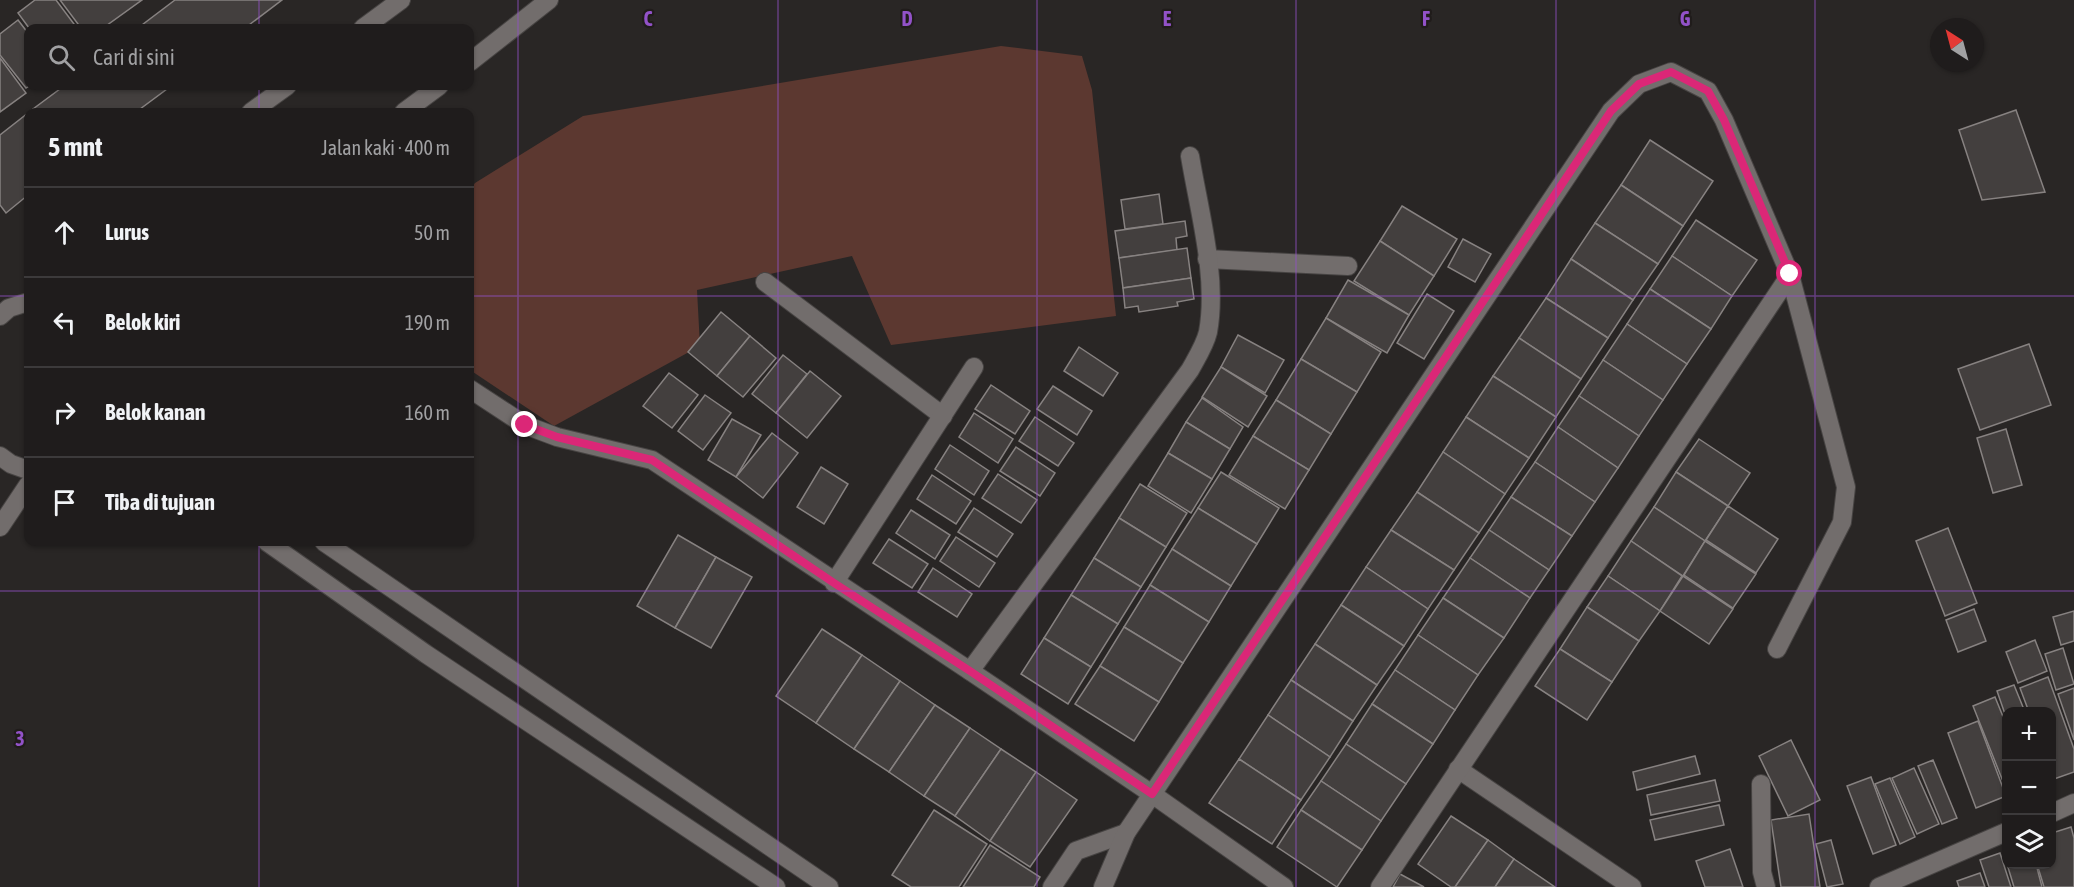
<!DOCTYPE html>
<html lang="id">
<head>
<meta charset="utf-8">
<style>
	:root { --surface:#1f1c1c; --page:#272525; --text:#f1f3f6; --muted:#a1a1a3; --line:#3c3a3b }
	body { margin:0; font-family:"Asap Condensed",sans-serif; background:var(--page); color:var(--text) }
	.controls { position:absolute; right:18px; bottom:18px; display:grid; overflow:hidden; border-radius:12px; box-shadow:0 2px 4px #0004 }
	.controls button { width:54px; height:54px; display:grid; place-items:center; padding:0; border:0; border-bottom:2px solid var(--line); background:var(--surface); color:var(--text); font:30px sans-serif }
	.compass { position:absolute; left:1930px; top:18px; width:54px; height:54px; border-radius:50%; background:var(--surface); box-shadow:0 2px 4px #0004; rotate:324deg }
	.stop { position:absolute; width:18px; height:18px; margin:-14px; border:4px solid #db2777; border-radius:50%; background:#fff }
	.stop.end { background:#db2777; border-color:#fff; box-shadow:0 2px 6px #0008 }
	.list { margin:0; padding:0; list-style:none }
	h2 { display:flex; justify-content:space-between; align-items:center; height:78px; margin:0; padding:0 24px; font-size:26px }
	h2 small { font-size:20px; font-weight:400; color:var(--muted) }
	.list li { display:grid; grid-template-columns:39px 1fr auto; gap:18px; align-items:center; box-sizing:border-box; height:90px; padding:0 24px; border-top:2px solid var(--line) }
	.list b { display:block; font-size:22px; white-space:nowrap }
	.list em { font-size:20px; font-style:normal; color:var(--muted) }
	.icon { flex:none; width:33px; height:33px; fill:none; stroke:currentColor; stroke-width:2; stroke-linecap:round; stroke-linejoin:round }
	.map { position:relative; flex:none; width:2074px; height:887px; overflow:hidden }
	.search { position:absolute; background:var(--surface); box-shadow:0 2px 4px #0004; left:24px; top:24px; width:450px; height:66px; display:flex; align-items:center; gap:15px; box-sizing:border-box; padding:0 21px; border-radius:12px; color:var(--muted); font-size:22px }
	.panel { position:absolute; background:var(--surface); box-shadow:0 2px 4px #0004; left:24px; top:108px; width:450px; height:438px; border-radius:12px }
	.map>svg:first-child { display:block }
</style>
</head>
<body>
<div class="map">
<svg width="2074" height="887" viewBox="0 0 2074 887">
	<rect width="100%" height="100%" fill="#292625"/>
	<path fill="#5c3830" d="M1001 46 1082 56 1092 90 1116 316 891 345 852 256 697 290 700 346 554 426 470 370V190L475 183 583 116Z"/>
	<g fill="#433f3e" stroke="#878281" stroke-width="1.5">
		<path d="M35 0H56L77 28H29L18 13Z"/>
		<path d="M60 0H142L103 28H81Z"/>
		<path d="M175 0H282L245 28H138Z"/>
		<path d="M18 20 28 33 29 86 26 88 0 55V34Z"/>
		<path d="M0 58 26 93 0 112Z"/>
		<path d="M64 86H171L136 112H29Z"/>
		<path d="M2016 110 2045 192 1982 200 1959 130Z"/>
		<path d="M28 113V195L6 213 0 205V135Z"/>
		<path d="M1650 140 1713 181 1683 226 1621 185Z"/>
		<path d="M1621 185 1683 226 1658 264 1595 223Z"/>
		<path d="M1159 194 1163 224 1125 229 1121 200Z"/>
		<path d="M1402 206 1457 239 1434 276 1380 241Z"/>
		<path d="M1696 220 1757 260 1732 296 1672 256Z"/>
		<path d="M1185 221 1187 236 1176 238 1177 250 1119 258 1115 231Z"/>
		<path d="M1595 223 1658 264 1633 300 1571 259Z"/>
		<path d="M1463 239 1491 254 1475 282 1448 267Z"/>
		<path d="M1380 241 1434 276 1409 315 1354 281Z"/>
		<path d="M1187 248 1191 278 1123 288 1119 258Z"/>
		<path d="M1672 256 1732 296 1711 329 1650 289Z"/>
		<path d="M1571 259 1633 300 1608 338 1546 298Z"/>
		<path d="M1191 278 1194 299 1177 302 1178 306 1139 312 1138 306 1125 308 1123 288Z"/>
		<path d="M1348 280 1409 315 1387 353 1326 318Z"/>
		<path d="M1650 289 1711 329 1687 364 1627 324Z"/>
		<path d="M1427 294 1454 311 1424 359 1397 343Z"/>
		<path d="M1546 298 1608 338 1581 379 1519 338Z"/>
		<path d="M721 312 750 336 717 376 688 352Z"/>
		<path d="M1326 318 1381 352 1357 392 1301 359Z"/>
		<path d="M1627 324 1687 364 1663 400 1603 360Z"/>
		<path d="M1238 335 1284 360 1265 393 1221 367Z"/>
		<path d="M750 336 776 358 743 397 717 376Z"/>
		<path d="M1519 338 1581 379 1556 417 1493 376Z"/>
		<path d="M2029 344 2051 405 1980 430 1958 369Z"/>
		<path d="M1079 347 1118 373 1103 396 1064 371Z"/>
		<path d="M783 355 807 374 776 413 752 394Z"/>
		<path d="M1301 359 1357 392 1331 434 1276 400Z"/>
		<path d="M1603 360 1663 400 1639 436 1579 396Z"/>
		<path d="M1221 367 1267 396 1248 427 1202 397Z"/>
		<path d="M810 371 841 396 807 438 776 413Z"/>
		<path d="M669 373 698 395 672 428 643 406Z"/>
		<path d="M1493 376 1556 417 1529 458 1466 417Z"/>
		<path d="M991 385 1030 411 1015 434 975 409Z"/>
		<path d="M1053 386 1092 411 1077 435 1037 409Z"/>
		<path d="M705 395 731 413 703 450 678 431Z"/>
		<path d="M1579 396 1639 436 1618 468 1558 427Z"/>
		<path d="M1202 398 1243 427 1230 449 1186 422Z"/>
		<path d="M1276 400 1331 434 1309 470 1253 436Z"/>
		<path d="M974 413 1013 439 998 463 959 437Z"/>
		<path d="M1035 417 1074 443 1058 466 1019 441Z"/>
		<path d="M1466 417 1529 458 1505 494 1443 452Z"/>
		<path d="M732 419 761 435 736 477 708 460Z"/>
		<path d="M1186 422 1230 449 1212 479 1168 453Z"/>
		<path d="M1558 427 1618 468 1595 502 1535 462Z"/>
		<path d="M2006 429 2022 485 1993 493 1977 438Z"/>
		<path d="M772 433 798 453 763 498 736 477Z"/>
		<path d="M1253 436 1309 470 1285 509 1229 475Z"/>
		<path d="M1699 439 1750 473 1728 506 1676 472Z"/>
		<path d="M950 445 989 471 974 495 935 469Z"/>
		<path d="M1016 447 1055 473 1040 496 1000 471Z"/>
		<path d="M1443 452 1505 494 1479 533 1417 492Z"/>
		<path d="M1168 453 1212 479 1191 513 1148 486Z"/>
		<path d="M1535 462 1595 502 1572 536 1511 497Z"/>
		<path d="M821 467 848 484 824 524 797 507Z"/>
		<path d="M1221 472 1279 508 1257 544 1198 508Z"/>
		<path d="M1676 472 1728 506 1705 541 1654 507Z"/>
		<path d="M998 474 1037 500 1021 523 982 498Z"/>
		<path d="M932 475 971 501 956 524 917 499Z"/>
		<path d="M1140 484 1187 513 1166 547 1119 518Z"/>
		<path d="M1417 492 1479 533 1454 570 1391 530Z"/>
		<path d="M1511 497 1572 536 1549 570 1489 530Z"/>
		<path d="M1728 506 1778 539 1756 573 1706 540Z"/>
		<path d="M1654 507 1705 541 1683 576 1631 541Z"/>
		<path d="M974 508 1013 534 997 557 958 532Z"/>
		<path d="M1198 508 1257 544 1231 586 1172 549Z"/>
		<path d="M911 510 950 535 935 559 896 533Z"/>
		<path d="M1119 518 1166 547 1141 587 1094 558Z"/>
		<path d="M1948 528 1977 603 1945 616 1916 541Z"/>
		<path d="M1391 530 1454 570 1428 609 1366 567Z"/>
		<path d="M1489 530 1549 570 1530 598 1470 558Z"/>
		<path d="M678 535 716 557 675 628 637 606Z"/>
		<path d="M956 537 995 563 979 587 940 561Z"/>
		<path d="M889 539 928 564 912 588 873 563Z"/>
		<path d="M1631 541 1682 576 1660 611 1608 576Z"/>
		<path d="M1705 541 1756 574 1733 608 1684 575Z"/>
		<path d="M1172 549 1231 586 1209 622 1150 585Z"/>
		<path d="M716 557 752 577 711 648 675 628Z"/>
		<path d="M1094 558 1141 587 1118 624 1071 595Z"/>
		<path d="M1470 558 1530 598 1504 638 1443 598Z"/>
		<path d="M1366 567 1428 609 1404 646 1341 605Z"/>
		<path d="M933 568 972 594 957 617 918 592Z"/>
		<path d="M1608 576 1660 611 1639 641 1587 607Z"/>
		<path d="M1683 576 1733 609 1709 644 1660 611Z"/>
		<path d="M1150 585 1209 622 1183 663 1124 627Z"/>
		<path d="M1071 595 1118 624 1091 667 1044 638Z"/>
		<path d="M1443 598 1504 638 1478 675 1418 635Z"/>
		<path d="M1341 605 1404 646 1377 685 1315 644Z"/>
		<path d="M1587 607 1639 641 1612 682 1560 649Z"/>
		<path d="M1974 609 1986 641 1958 652 1946 620Z"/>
		<path d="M2074 611V641L2061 645 2053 617Z"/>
		<path d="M1124 627 1183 663 1159 702 1100 666Z"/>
		<path d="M822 629 862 655 816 723 776 696Z"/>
		<path d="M1418 635 1478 675 1455 710 1395 670Z"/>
		<path d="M1044 638 1091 667 1068 704 1021 674Z"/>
		<path d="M2035 640 2047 671 2018 683 2006 652Z"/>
		<path d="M1315 644 1377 685 1353 721 1291 680Z"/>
		<path d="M2063 648 2074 684 2056 690 2045 654Z"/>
		<path d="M1560 649 1612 682 1587 720 1535 686Z"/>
		<path d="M862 655 900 681 854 749 816 723Z"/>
		<path d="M1100 666 1159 702 1134 741 1075 704Z"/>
		<path d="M1395 670 1455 710 1433 744 1372 704Z"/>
		<path d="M2048 677 2074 749V772L2054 779 2052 772V712H2029L2020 688Z"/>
		<path d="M1291 680 1353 721 1330 757 1268 715Z"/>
		<path d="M900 681 935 705 889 772 854 749Z"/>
		<path d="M2014 685 2025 712H2006V717L1997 691Z"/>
		<path d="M2074 688V740L2058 694Z"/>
		<path d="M1995 697 2006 724V789L1973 706Z"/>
		<path d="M1372 704 1433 744 1406 784 1346 744Z"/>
		<path d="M935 705 970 728 924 796 889 772Z"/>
		<path d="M1268 715 1330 757 1301 800 1239 759Z"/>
		<path d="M1978 721 2006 796 1976 808 1948 733Z"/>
		<path d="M970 728 1001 749 955 816 924 796Z"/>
		<path d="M1791 740 1820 800 1788 816 1759 756Z"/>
		<path d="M1346 744 1406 784 1381 821 1321 781Z"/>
		<path d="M1001 749 1036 772 990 841 955 816Z"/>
		<path d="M1695 756 1700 774 1637 790 1633 772Z"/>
		<path d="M1239 759 1301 800 1272 844 1209 803Z"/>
		<path d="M1933 760 1957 818 1942 824 1918 766Z"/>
		<path d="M1914 768 1939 824 1917 834 1892 778Z"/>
		<path d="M1036 772 1077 800 1030 867 990 841Z"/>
		<path d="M1871 777 1896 845 1873 854 1847 786Z"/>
		<path d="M1890 778 1915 837 1900 844 1875 784Z"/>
		<path d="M1715 780 1720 801 1651 815 1647 795Z"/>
		<path d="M1321 781 1381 821 1362 850 1301 810Z"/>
		<path d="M1719 805 1724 825 1655 840 1650 820Z"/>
		<path d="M934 810 987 844 959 887H911L892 875Z"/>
		<path d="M1301 810 1362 850 1337 887 1277 847Z"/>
		<path d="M1809 814 1820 887H1781L1771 820Z"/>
		<path d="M1451 816 1488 840 1455 887H1451L1418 864Z"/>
		<path d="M2071 827 2074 838V887H2044L2037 864H2052V833Z"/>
		<path d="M1488 840 1514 859 1495 887H1455Z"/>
		<path d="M1831 840 1843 884 1827 887 1816 844Z"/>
		<path d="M990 845 1040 877 1034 887H963Z"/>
		<path d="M1730 849 1743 887H1705L1696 861Z"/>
		<path d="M2000 853 2011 887H1989L1980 860Z"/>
		<path d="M1514 859 1555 887H1495Z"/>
		<path d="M2007 864H2036L2042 887H2014Z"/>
		<path d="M1980 873 1985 887H1959L1957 881Z"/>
		<path d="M1400 874 1424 887H1393Z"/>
	</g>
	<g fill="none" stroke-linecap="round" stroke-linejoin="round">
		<defs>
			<g id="minor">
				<path d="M363 28 401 0"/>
				<path d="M470 62 549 0"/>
				<path d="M251 112 287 86"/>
				<path d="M404 112 439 86"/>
				<path d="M1207 259 1348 266"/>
				<path d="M765 282 943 416"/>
				<path d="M0 316 9 308 28 302"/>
				<path d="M470 389 525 425 557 437 652 460 970 671 1152 794 1284 887"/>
				<path d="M0 456 11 464 28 470"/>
				<path d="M0 527 28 485"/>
				<path d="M267 542 426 654 776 887"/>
				<path d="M324 542 829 887"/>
				<path d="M834 583 974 367"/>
				<path d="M970 671 1190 370C1196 359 1205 345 1208 332 1218 277 1199 211 1190 156"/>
				<path d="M1458 769 1632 887"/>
				<path d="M1761 784 1762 872 1766 887"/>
				<path d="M2052 813 2074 803"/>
				<path d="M1052 887 1076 851 1126 833"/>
				<path d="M1103 887 1126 833 1611 111 1639 84 1671 72 1708 91 1724 120 1790 275 1846 487 1842 522 1777 649"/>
				<path d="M1380 887 1790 275"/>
				<path d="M1879 887 2006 832"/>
			</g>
		</defs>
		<use href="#minor" stroke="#474443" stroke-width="20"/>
		<use href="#minor" stroke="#726d6c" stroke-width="18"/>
	</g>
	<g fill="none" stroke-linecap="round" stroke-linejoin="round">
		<path stroke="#db2777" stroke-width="8" d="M525 425 557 437 652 460 834 583 970 671 1152 794 1611 111 1639 84 1671 72 1708 91 1724 120 1790 274"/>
	</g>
	<path fill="none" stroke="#9252c8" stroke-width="1.5" stroke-opacity="0.55" d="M259 0V28M518 0V887M778 0V887M1037 0V887M1296 0V887M1556 0V887M1815 0V887M259 86V112M0 296H28M470 296H2074M259 542V887M0 591H2074"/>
	<g font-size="20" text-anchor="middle" font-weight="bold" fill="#9252c8" stroke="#201c1b" stroke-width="4.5" stroke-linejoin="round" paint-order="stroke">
		<text x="648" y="26">C</text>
		<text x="907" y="26">D</text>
		<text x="1167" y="26">E</text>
		<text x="1426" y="26">F</text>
		<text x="1685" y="26">G</text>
		<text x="20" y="746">3</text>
	</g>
</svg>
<div class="controls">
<button>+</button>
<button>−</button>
<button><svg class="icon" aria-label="layers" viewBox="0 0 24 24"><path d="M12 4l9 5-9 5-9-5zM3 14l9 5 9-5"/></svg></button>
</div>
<svg class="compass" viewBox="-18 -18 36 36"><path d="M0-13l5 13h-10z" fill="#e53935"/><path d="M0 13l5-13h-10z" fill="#a1a1a3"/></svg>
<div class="stop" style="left:1790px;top:274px"></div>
<div class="stop end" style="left:525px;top:425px"></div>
<div class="search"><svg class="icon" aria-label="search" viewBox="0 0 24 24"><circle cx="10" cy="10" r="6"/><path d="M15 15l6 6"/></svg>Cari di sini</div>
<section class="panel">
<h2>5 mnt<small>Jalan kaki · 400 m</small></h2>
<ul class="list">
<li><svg class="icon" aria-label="ahead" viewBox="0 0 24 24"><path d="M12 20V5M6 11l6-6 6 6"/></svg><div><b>Lurus</b></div><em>50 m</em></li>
<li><svg class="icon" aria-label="left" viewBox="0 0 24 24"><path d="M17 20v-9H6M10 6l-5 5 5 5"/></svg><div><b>Belok kiri</b></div><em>190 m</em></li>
<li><svg class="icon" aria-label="right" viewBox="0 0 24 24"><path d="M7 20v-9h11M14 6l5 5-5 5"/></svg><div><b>Belok kanan</b></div><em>160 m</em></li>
<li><svg class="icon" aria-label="arrive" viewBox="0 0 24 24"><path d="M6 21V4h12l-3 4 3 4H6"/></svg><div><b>Tiba di tujuan</b></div></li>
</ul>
</section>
</div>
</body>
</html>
